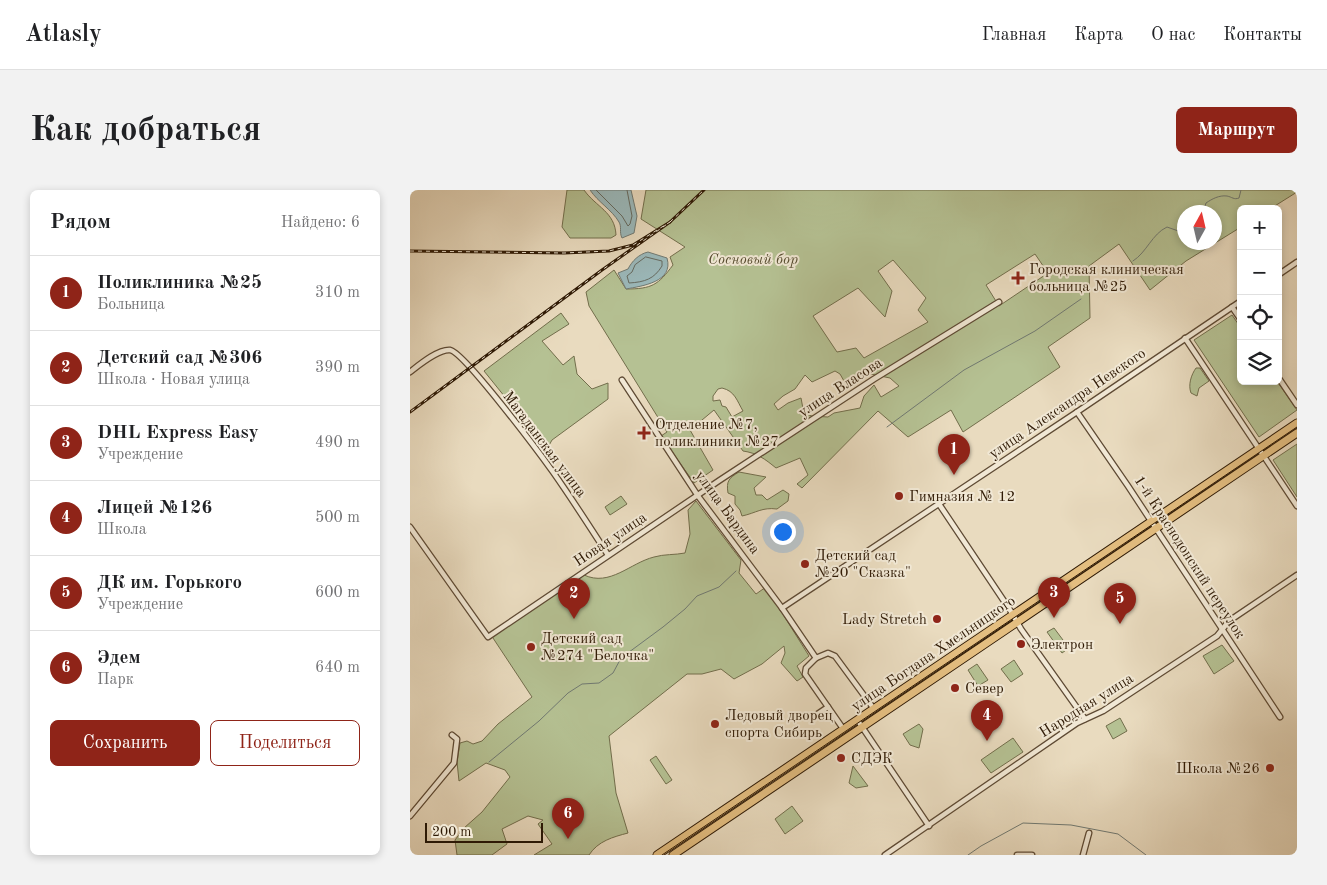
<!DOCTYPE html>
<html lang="ru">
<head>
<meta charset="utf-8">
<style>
	:root { --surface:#fff; --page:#f2f2f2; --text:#202124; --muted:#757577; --line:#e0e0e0; --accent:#8f2418 }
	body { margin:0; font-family:"Old Standard TT",serif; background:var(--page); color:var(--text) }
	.controls { position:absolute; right:15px; top:15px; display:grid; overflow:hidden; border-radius:8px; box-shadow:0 2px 8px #0003 }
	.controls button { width:45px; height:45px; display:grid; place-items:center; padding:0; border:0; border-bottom:1px solid var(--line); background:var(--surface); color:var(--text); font:25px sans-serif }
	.compass { position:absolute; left:767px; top:15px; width:45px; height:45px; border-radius:50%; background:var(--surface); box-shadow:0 2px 8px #0003; rotate:8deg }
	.scale { position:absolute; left:15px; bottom:12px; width:118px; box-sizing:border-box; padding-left:5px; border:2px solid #2f1a05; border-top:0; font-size:14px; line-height:18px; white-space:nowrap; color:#2f1a05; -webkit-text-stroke:4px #f1e8d5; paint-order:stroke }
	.you { position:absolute; left:372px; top:341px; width:18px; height:18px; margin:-12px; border:4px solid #fff; border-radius:50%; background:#1a73e8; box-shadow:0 0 0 8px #1a73e833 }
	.badge { display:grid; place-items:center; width:32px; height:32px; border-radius:50%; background:var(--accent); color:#fff; font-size:16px; font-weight:700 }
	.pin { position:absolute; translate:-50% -41px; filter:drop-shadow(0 1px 2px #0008) }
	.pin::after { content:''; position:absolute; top:26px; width:18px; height:15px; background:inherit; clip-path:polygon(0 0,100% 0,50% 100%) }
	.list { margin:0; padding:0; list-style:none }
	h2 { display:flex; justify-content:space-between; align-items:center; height:65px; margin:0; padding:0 20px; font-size:21px }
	h2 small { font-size:16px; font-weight:400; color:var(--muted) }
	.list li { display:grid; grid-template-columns:32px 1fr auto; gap:15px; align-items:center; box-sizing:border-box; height:75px; padding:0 20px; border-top:1px solid var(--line) }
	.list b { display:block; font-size:19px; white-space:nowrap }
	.list p { margin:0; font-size:16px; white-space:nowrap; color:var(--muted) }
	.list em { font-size:16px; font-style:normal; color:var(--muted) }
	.actions { display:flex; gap:10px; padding:15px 20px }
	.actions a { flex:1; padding:11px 0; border:1px solid var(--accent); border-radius:8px; text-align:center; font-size:18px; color:var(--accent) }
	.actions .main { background:var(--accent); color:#fff }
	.icon { flex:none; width:28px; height:28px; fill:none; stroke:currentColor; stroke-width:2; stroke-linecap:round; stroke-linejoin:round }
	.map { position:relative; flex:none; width:887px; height:665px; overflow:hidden; border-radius:8px }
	header { display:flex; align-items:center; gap:30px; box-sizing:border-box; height:70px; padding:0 25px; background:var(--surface); border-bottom:1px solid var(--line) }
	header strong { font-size:24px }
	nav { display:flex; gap:28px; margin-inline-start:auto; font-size:18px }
	.intro { display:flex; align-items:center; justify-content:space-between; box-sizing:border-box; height:120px; padding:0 30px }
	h1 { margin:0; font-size:35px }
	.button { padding:12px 22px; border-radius:8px; background:var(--accent); color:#fff; font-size:18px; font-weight:700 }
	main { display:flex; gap:30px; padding:0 30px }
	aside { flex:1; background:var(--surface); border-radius:8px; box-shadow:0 2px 8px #0003 }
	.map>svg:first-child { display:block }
</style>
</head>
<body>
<header>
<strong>Atlasly</strong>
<nav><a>Главная</a><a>Карта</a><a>О нас</a><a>Контакты</a></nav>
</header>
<div class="intro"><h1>Как добраться</h1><a class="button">Маршрут</a></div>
<main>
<aside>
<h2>Рядом<small>Найдено: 6</small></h2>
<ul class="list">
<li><span class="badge">1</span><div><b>Поликлиника №25</b><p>Больница</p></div><em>310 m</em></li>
<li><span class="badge">2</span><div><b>Детский сад №306</b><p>Школа · Новая улица</p></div><em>390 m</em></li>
<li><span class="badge">3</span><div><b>DHL Express Easy</b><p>Учреждение</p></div><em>490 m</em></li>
<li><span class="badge">4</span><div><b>Лицей №126</b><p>Школа</p></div><em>500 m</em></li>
<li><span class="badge">5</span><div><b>ДК им. Горького</b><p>Учреждение</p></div><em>600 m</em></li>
<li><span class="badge">6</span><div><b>Эдем</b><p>Парк</p></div><em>640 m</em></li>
</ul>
<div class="actions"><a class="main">Сохранить</a><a>Поделиться</a></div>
</aside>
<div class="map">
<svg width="887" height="665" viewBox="0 0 887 665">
	<rect width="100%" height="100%" fill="#e9dbbf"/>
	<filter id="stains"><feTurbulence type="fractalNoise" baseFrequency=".004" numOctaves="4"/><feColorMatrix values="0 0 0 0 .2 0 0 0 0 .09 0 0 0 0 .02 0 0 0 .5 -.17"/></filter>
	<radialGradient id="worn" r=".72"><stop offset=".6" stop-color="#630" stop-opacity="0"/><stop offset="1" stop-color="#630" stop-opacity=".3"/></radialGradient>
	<g fill="#b5c193" stroke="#726e4c" fill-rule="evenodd">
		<path d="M157 0H174C186 17 205 22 206 45L201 48H160L152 37Z"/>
		<path d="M236 0H887V2L860 19H831V37L776 71 740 100 709 54 679 76 680 128 638 157 650 177 553 242 541 220 498 247 468 221 392 298 387 294 398 285 390 268 366 278C355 269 347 263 333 261L304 220 280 240 303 280 284 293 251 246 257 242 179 116 176 102 204 80 216 99C242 99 248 95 263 75L260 67 275 57 231 29ZM774 22H804V52H774ZM625 64 638 83 589 116 576 95ZM483 70 516 108 508 120 518 132 454 168 446 158 427 162 403 126 448 98 475 127 482 101 468 81ZM425 181 430 184 434 191 441 187 449 191 456 183 480 188 489 196 471 207 464 195 454 206 450 218 424 223 418 227 402 226 394 224 391 208 378 213 368 220 364 214 373 206 385 199 395 185 402 192ZM312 198C325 201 327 211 333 221L322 227 316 217 312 216 310 210 303 211V206L308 199Z"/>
		<path d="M151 123 159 134 132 151 153 175 164 166 167 184 182 199 198 193V209L142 250 137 259 74 181Z"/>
		<path d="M822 125 831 138V191H867L887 220 849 247 784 150Z"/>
		<path d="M786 178H790L799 191 789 198 787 206 781 203C778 195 781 185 786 178Z"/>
		<path d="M887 254V307L863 270Z"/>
		<path d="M329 282 356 287 344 298 346 305H352L357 310 373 300 379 304 378 311 367 319C352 317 346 323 332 326L330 320 325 314V306L318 303C316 291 319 288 329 282Z"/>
		<path d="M211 306 217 314 200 325 195 317Z"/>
		<path d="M286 311 331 370 329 383 346 404 356 397 399 466 387 476 393 487 387 491 371 473 375 463 374 456 352 474 324 489 311 479 292 484H277L199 546 206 603 218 643C203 647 188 651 179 665H124L142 654 128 634 133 630 118 626 92 639 97 654 82 665H47L45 650 54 638 72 622 100 587 95 580 76 573 49 591 47 572 50 553 57 551 63 554 72 551 88 534 122 507 81 445 174 385C200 397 220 373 244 367 254 364 265 365 275 363L280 344 278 320Z"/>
		<path d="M644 438 659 458 652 463 637 442Z"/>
		<path d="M812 455 824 471 804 484 793 466Z"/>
		<path d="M604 470 613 484 601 492 591 479Z"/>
		<path d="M567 474 578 490 568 496 558 480Z"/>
		<path d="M710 528 717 541 703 549 696 536Z"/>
		<path d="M509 534 513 539 509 558 500 555 493 544Z"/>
		<path d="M603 548 613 562 581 583 571 570Z"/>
		<path d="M246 566 262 590 256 594 240 570Z"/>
		<path d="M443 576 458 596 446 598 439 593Z"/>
		<path d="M382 616 393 631 375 644 365 629Z"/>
	</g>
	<g fill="#9bb9bb" stroke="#707972">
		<path d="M180 0H221L227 26 224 43 212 48C209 42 212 37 209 32 202 20 188 12 180 0Z"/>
		<path d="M238 62 257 68C264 92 232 96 216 99L208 83 218 79C222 71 229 64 238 62Z"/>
	</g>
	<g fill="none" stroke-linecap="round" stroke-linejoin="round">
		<g stroke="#656a60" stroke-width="1">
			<path d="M186 0 212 26 218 36 220 34 222 26 217 0"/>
			<path d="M236 67 252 71V76C244 89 235 92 219 93L217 86 222 82 225 75Z"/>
		</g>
		<g stroke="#707972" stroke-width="1">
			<path d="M793 22 796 13C802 9 809 5 817 6 822 7 824 10 829 8L831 0"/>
			<path d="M723 71C737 62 742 44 757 37L774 43"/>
			<path d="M477 237 554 180 625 141 671 109"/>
			<path d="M79 572 129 531 158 503 172 494 189 493 203 483 211 468 253 437 275 419 287 406 309 397 326 381"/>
			<path d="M558 665 571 656 613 633 661 635 708 644 736 665"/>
		</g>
		<defs>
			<g id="minor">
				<path d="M868 85 887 72"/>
				<path d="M822 117 831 130"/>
				<path d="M775 148 887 316"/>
				<path d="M0 182C9 175 28 159 40 160 54 162 130 264 143 282 162 309 180 337 198 365"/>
				<path d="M868 187 887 215"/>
				<path d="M212 190 288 306 372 418 406 468 418 463 425 466 464 519"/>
				<path d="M667 222 718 296 870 527"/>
				<path d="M529 314 600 420 611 439 675 529"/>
				<path d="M0 337 78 447 310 290 464 189 589 112"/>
				<path d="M372 418 667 222 831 111"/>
				<path d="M406 468 396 478 395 484 434 540"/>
				<path d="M406 525 418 517"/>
				<path d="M448 531 519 636"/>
				<path d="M0 626 44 573 47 549 42 545"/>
				<path d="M475 665 667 533 693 521 807 446 819 431 887 385"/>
				<path d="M607 665H622"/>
				<path d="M673 665 679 643"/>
			</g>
			<g id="trunk">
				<path d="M247 665 887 233"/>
				<path d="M263 665 887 243"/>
			</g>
		</defs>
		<use href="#minor" stroke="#5e4a34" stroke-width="7"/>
		<use href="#trunk" stroke="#2f1a05" stroke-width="9"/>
		<use href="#minor" stroke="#f1e8d5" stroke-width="4.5"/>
		<use href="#trunk" stroke="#e4be80" stroke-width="7"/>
		<path stroke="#2f1a05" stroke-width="1" d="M252 665 887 237"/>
		<defs>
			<g id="rail">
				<path d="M260 32 294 0"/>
				<path d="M0 61 154 63 199 61 223 55 260 32 192 80 0 222"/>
			</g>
		</defs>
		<use href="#rail" stroke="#2f1a05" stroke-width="3"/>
		<use href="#rail" stroke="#f1e8d5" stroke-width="1" stroke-dasharray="4" stroke-linecap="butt"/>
	</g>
	<g fill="#8f2418" stroke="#f1e8d5" stroke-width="2">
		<path d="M605.5 80.5h5v5h5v5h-5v5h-5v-5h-5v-5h5z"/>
		<path d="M231.5 235.5h5v5h5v5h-5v5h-5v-5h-5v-5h5z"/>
		<circle cx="489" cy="306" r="5"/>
		<circle cx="395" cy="374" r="5"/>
		<circle cx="527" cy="429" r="5"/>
		<circle cx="611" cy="454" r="5"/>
		<circle cx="121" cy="457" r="5"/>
		<circle cx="545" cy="498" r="5"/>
		<circle cx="305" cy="534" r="5"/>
		<circle cx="431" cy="568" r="5"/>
		<circle cx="860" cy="578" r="5"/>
	</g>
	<g text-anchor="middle" stroke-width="4" stroke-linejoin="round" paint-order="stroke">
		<g font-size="15" font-style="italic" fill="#574c30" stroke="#f1e8d5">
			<text x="343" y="74">Сосновый бор</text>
		</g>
		<g font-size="15" fill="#2f1a05" stroke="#f1e8d5" text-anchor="start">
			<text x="619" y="84">Городская клиническая<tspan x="619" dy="17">больница №25</tspan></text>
			<text x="245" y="239">Отделение №7,<tspan x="245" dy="17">поликлиники №27</tspan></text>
			<text x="499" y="311">Гимназия № 12</text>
			<text x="405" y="370">Детский сад<tspan x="405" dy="17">№20 "Сказка"</tspan></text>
			<text x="517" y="434" text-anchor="end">Lady Stretch</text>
			<text x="131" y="453">Детский сад<tspan x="131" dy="17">№274 "Белочка"</tspan></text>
			<text x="621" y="459">Электрон</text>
			<text x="555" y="503">Север</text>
			<text x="315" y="530">Ледовый дворец<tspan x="315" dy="17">спорта Сибирь</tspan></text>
			<text x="441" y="573">СДЭК</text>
			<text x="850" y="583" text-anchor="end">Школа №26</text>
		</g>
		<g font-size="15" fill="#2f1a05" stroke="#f1e8d5">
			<text transform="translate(430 197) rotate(-33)" y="5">улица Власова</text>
			<text transform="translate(657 213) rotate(-34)" y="5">улица Александра Невского</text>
			<text transform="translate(135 254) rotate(53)" y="5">Магаданская улица</text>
			<text transform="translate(318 322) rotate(54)" y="5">улица Бардина</text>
			<text transform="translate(200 349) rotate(-34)" y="5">Новая улица</text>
			<text transform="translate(780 367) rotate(57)" y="5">1-й Краснодонский переулок</text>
			<text transform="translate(523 463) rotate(-34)" y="5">улица Богдана Хмельницкого</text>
			<text transform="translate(676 515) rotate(-32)" y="5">Народная улица</text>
		</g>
	</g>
	<rect width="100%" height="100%" filter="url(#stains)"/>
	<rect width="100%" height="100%" fill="url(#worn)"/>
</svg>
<div class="controls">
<button>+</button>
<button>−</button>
<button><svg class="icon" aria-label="locate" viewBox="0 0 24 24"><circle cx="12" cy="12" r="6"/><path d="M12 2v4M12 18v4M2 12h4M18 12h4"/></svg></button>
<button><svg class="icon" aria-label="layers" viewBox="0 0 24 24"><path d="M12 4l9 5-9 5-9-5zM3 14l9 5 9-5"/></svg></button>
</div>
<svg class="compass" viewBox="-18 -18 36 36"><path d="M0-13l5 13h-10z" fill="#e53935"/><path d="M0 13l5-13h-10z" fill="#757577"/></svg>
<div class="scale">200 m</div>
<div class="you"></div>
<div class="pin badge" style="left:544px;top:285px">1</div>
<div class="pin badge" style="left:164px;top:429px">2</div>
<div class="pin badge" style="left:644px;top:428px">3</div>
<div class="pin badge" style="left:577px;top:551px">4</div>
<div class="pin badge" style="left:710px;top:434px">5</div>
<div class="pin badge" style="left:158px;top:649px">6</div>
</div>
</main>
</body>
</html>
